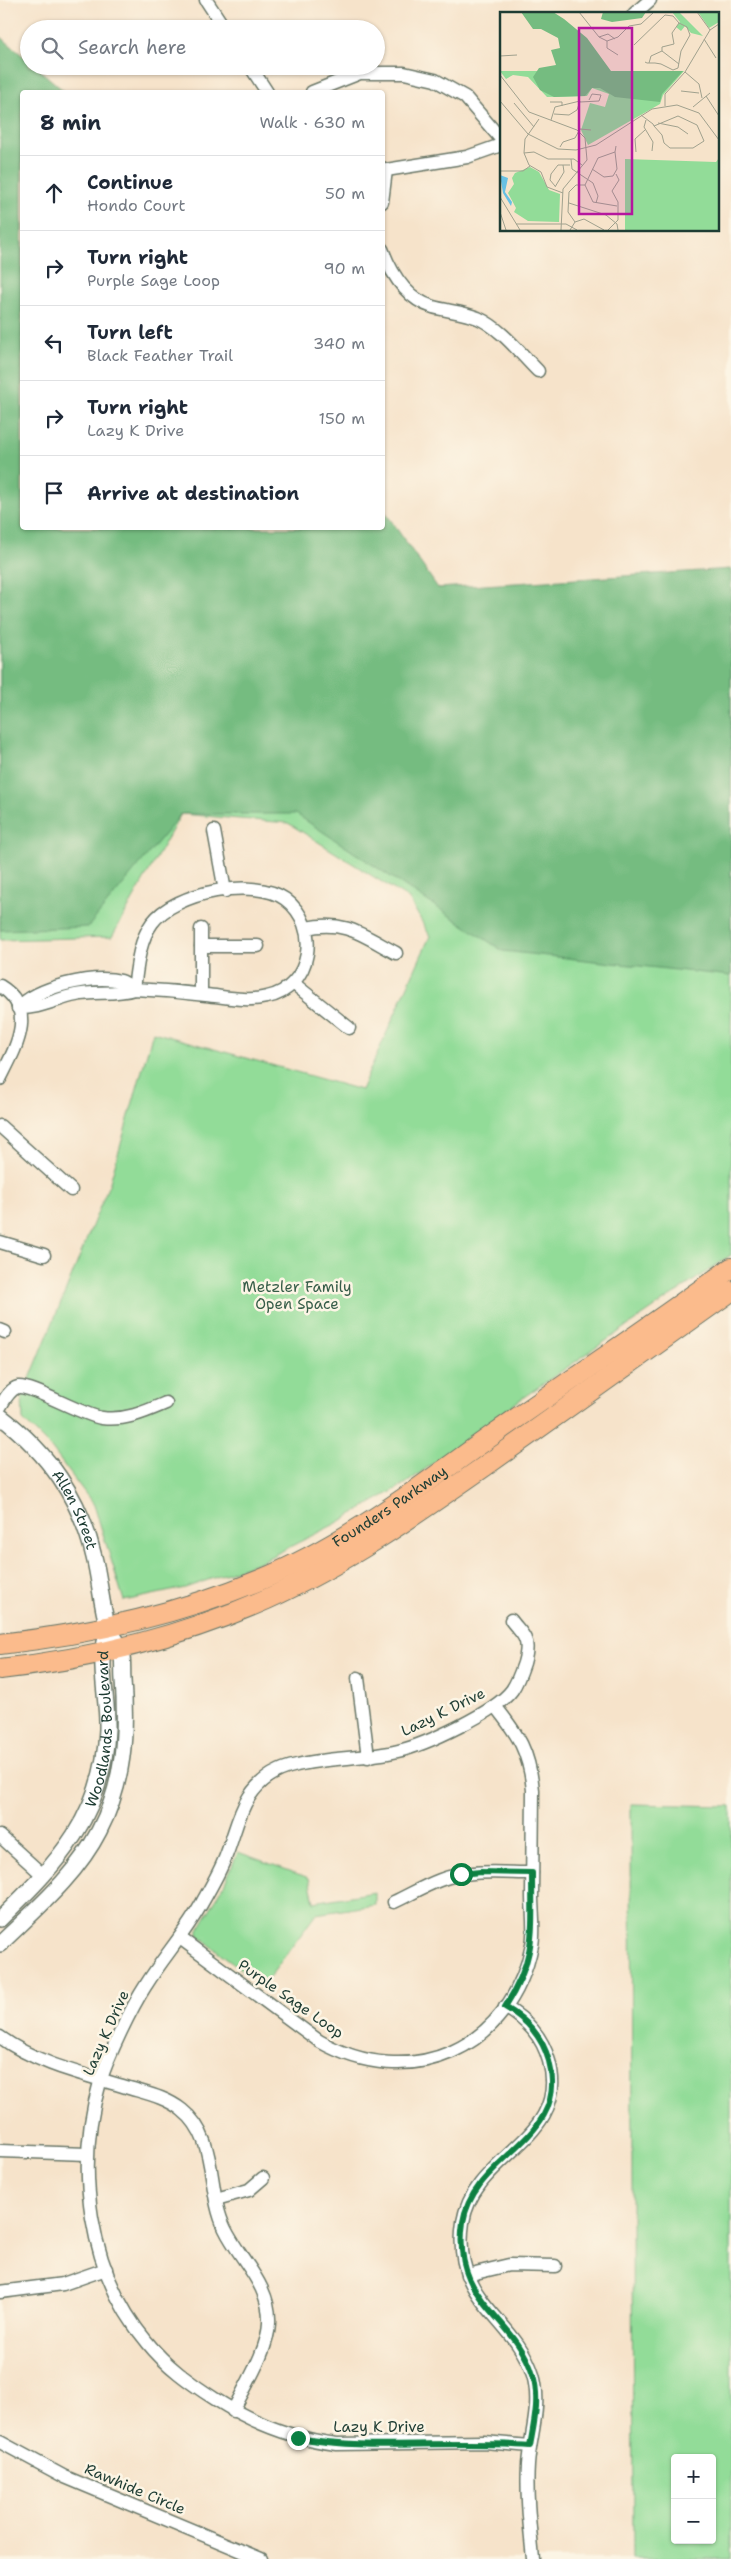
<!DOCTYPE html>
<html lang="en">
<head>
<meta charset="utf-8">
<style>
	:root { --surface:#fff; --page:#f2f2f3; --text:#1f2937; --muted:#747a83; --line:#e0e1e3 }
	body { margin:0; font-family:"Shantell Sans",sans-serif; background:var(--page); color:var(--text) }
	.controls { position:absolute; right:15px; bottom:15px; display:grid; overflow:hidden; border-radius:5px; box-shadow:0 1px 4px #0004 }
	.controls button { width:45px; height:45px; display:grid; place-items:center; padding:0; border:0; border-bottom:1px solid var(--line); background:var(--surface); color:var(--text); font:25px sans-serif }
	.stop { position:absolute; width:15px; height:15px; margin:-11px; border:4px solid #0b8043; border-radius:50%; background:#fff }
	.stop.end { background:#0b8043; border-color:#fff; box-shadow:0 1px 5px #0008 }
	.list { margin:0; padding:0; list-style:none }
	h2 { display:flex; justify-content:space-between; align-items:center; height:65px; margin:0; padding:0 20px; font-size:21px }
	h2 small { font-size:16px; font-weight:400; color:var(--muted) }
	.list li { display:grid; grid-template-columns:32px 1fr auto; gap:15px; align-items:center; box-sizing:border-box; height:75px; padding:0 20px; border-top:1px solid var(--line) }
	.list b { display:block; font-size:19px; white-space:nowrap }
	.list p { margin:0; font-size:16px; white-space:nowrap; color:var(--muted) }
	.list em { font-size:16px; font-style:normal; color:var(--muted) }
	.icon { flex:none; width:28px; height:28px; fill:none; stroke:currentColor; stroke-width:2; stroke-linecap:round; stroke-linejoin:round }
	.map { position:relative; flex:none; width:731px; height:2559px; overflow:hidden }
	.search { position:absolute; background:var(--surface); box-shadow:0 1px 4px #0004; left:20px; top:20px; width:365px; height:55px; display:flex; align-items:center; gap:12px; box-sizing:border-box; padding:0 18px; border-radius:28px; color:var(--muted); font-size:19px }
	.panel { position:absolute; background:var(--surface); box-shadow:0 1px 4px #0004; left:20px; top:90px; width:365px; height:440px; border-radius:5px }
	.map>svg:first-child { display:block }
</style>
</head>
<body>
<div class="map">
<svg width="731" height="2559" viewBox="0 0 731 2559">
	<rect width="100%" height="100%" fill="#fcf5e5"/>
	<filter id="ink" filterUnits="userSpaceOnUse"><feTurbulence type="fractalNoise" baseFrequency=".02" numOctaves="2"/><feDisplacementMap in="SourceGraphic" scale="10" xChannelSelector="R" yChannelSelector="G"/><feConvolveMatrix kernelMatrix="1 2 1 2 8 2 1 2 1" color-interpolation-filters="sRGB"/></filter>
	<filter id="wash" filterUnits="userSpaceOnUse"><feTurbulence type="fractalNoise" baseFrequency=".0096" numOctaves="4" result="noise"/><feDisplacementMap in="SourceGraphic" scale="20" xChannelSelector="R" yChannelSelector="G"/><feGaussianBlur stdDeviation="1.12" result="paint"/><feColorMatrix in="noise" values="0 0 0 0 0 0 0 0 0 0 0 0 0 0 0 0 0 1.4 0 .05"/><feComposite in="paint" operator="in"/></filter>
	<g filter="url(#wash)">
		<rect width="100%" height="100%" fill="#f6e3ca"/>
		<g fill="#92dc98" stroke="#588c66" fill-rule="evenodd">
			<path d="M0 587 731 588V1255L521 1399 405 1484 335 1524 262 1561 185 1588 124 1601 94 1505 52 1449 23 1420 22 1398 110 1182 153 1032 361 1090 430 936 409 899 288 823 181 814 112 937 0 940Z"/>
			<path d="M631 1804 731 1806V2559H633ZM675 2458H712V2540H675Z"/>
			<path d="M238 1852 309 1878 314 1902 375 1892V1905L316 1914 263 1986 198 1936V1930L224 1885Z"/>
		</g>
		<path fill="#75bc80" stroke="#4a7c5a" d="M0 36 29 61V66H35L65 92H22V528H382L383 509 438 588 731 569V976L503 951 296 814H181L88 927 0 930Z"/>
	</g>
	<g filter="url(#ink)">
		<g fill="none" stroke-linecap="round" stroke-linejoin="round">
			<defs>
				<g id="minor">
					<path d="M206 0 225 29"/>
					<path d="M634 14 650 0"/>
					<path d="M250 66 267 92"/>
					<path d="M312 92 360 73H404L435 80 465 97 501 139"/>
					<path d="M382 168 386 170 467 157 501 145"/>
					<path d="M382 202 386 170"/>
					<path d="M382 249C391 273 406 299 433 307 447 311 464 312 478 318 502 329 519 352 538 371"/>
					<path d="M214 831 225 891"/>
					<path d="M306 928C346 920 362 935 396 953"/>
					<path d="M201 929V994"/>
					<path d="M201 946H258"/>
					<path d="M293 983 349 1028"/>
					<path d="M0 986C39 1010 15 1049 0 1079"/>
					<path d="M18 1008C39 1009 56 999 76 995 95 991 115 995 134 989 158 990 182 992 206 995 226 997 247 1002 267 997 312 988 322 926 285 899 254 877 175 892 152 923 139 941 137 967 134 989"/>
					<path d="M18 1008C37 987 93 974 121 981 125 982 130 986 134 989"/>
					<path d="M0 1126 71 1190"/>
					<path d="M0 1242 44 1255"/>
					<path d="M0 1330 5 1332"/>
					<path d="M0 1407C4 1400 10 1389 18 1387 32 1385 81 1415 102 1418 125 1421 145 1412 166 1403"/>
					<path d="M511 1620C515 1626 523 1633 525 1639 528 1645 526 1656 524 1663 521 1672 518 1681 512 1690 496 1712 425 1745 398 1751 365 1759 330 1757 297 1765 277 1769 260 1780 249 1797 238 1814 234 1835 227 1853 221 1870 212 1885 203 1901 187 1931 164 1956 146 1985 131 2008 108 2056 100 2082 75 2167 88 2272 147 2342 166 2366 190 2383 215 2399 253 2423 293 2439 337 2444L484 2442 530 2446"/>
					<path d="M358 1678 368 1757"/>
					<path d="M0 1836 44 1876"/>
					<path d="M394 1902C409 1895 424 1886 440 1880 469 1869 502 1873 532 1873"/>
					<path d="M180 1938 319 2041C410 2093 511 2050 532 1945 535 1930 532 1912 532 1896 532 1861 533 1825 533 1790 529 1751 519 1736 495 1706"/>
					<path d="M505 2007C527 2020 542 2036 549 2061 571 2140 474 2153 463 2222 451 2302 514 2315 533 2375 542 2405 530 2435 528 2465 526 2496 530 2528 533 2559"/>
					<path d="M0 2037C37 2064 83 2074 126 2087 145 2093 166 2097 182 2110 219 2139 206 2190 225 2229 240 2260 271 2286 269 2323 268 2351 245 2386 233 2411"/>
					<path d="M0 2151 87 2154"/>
					<path d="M216 2199 249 2190 263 2178"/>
					<path d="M467 2275 509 2265 555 2266"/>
					<path d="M0 2292 63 2284 106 2269"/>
					<path d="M0 2442 65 2477 261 2559"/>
				</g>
				<g id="tertiary">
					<path id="s1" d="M0 1416C48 1453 80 1497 94 1557 100 1580 101 1605 108 1627 111 1634 117 1640 120 1647 124 1656 122 1670 123 1680 127 1733 124 1783 99 1831 76 1876 36 1909 0 1944"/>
					<path id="s2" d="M0 1919C58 1863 104 1815 107 1729 108 1701 99 1669 105 1642"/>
				</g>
				<g id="trunk">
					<path id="s3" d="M0 1644C90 1634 176 1615 260 1580 346 1545 422 1485 497 1432 575 1377 654 1324 731 1268"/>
					<path d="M0 1669C91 1659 183 1636 267 1599 345 1564 415 1515 485 1466 567 1408 649 1349 731 1291"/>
				</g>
			</defs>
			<use href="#minor" stroke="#6a7768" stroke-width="15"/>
			<use href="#tertiary" stroke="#6a7768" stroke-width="18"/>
			<use href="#trunk" stroke="#6a7768" stroke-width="22"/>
			<use href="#minor" stroke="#fff" stroke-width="12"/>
			<use href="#tertiary" stroke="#fff" stroke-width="15"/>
			<use href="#trunk" stroke="#fbbb8c" stroke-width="20"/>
		</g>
	</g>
	<g fill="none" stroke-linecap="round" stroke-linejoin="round" filter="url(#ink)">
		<path stroke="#0b8043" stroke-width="6" d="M298 2438C374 2452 453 2439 530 2446 534 2423 540 2399 533 2375 515 2315 451 2302 463 2222 474 2154 571 2140 549 2061 542 2036 527 2020 505 2007 537 1957 532 1930 532 1873L480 1872 461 1874"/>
	</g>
	<g text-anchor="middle" stroke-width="5" stroke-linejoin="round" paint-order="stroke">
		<g font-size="15" fill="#365d48" stroke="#fcf5e5">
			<text x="297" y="1292">Metzler Family<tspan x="297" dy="17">Open Space</tspan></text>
		</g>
		<g font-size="15" fill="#1f3d34" stroke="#fcf5e5">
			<text dy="5" stroke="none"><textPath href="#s3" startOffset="418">Founders Parkway</textPath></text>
			<text dy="5" stroke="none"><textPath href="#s1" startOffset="122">Allen Street</textPath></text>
			<text transform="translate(443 1712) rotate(-26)" y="5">Lazy K Drive</text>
			<text dy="5" stroke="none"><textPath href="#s2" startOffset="224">Woodlands Boulevard</textPath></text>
			<text transform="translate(291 1999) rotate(35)" y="5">Purple Sage Loop</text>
			<text transform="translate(106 2033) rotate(-66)" y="5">Lazy K Drive</text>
			<text x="379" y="2432">Lazy K Drive</text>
			<text transform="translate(135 2489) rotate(23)" y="5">Rawhide Circle</text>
		</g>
	</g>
	<g transform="translate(500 12)">
		<rect width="219" height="219" fill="#f6e3ca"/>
		<path d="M172 0H179L203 24 191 21 185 14 181 19 176 15 180 10ZM198 0H219V10L209 16ZM0 59H184L163 83 160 92 88 133 81 118 90 91 105 95 109 82 92 76 87 84 47 85 28 65 13 63 6 67ZM219 146V218H125V147L216 150ZM30 155 39 160 49 178 60 182 59 210 28 209 14 200 16 196 8 181 14 172 12 166 15 161Z" fill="#92dc98"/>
		<path d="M21 0H53L64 7 87 26 111 59H183L162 82 160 90 115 85 100 76H92L85 84 54 85 40 78 33 65 39 56 56 53 51 38 60 36 58 26 41 17H33ZM103 0H146L142 6 112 10 101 7Z" fill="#75bc80"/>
		<path d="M0 163 8 166 5 180 12 190 11 194 3 181Z" fill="#67c0e4"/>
		<path fill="none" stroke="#a0a18e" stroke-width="1" d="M79 0 99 25 107 29 118 25 129 14 141 12 154 0M197 0 210 18M99 25 108 22 115 27M204 27 216 46M107 29V36L118 43M134 33 165 3 173 4 179 11M162 39 179 52M0 44 17 43M145 50 147 51H155L161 52 173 58 178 56 181 39 190 23 187 15 179 11 172 21 174 32 162 35V39L151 44 149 51M185 60 199 72 202 86M0 63 29 100 77 118 85 126 87 148 63 177 61 218M181 79 199 81M206 84 219 104M0 89 28 122 58 137 76 138 96 133 152 97 177 93 199 101 219 128M50 90H62V94M80 90 99 89 101 83 92 82 89 88M14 91 34 115M165 94V82L185 60 210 18 219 12M193 95 210 81M141 103 153 112 154 114 162 123 164 131 170 136H193L204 129 197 113 178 104 154 114M39 107 25 127 24 141 29 153 41 160 47 175 63 181M51 108 55 95 80 89 77 98 69 103 54 102M146 108 144 115 153 130 152 139M158 111 178 115 188 122M116 134 115 140 98 146 85 173 93 190 117 194M60 135 63 130 75 126 80 117 91 118M136 140 135 127 145 118M24 141 34 140 48 147H74L82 153M71 147 72 157 93 171 98 184 96 191M92 157 104 165 113 164 117 157 115 140M0 159H23L30 154M55 174 50 168 51 162 58 153H70M55 175 64 160 63 153M0 185 20 218M69 191 106 203 117 212 118 218M0 200 6 218M75 210 68 200 69 180 76 173H85M16 212H66L77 218M70 218 75 210 84 207 104 218M108 218 118 208V190L112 179 119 168 116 162"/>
		<path fill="#b5179e" fill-opacity="0.15" stroke="#b5179e" stroke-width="2.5" d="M79 16H132V202H79Z"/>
		<rect width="219" height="219" fill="none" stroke="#1f3d34" stroke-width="2.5"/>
	</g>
</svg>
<div class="controls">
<button>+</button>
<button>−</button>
</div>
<div class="stop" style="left:461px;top:1874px"></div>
<div class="stop end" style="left:298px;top:2438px"></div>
<div class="search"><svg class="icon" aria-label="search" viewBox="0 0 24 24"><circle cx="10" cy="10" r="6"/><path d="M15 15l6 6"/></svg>Search here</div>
<section class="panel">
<h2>8 min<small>Walk · 630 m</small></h2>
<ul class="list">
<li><svg class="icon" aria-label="ahead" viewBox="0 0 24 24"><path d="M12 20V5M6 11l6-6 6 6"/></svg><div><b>Continue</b><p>Hondo Court</p></div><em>50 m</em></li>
<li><svg class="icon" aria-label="right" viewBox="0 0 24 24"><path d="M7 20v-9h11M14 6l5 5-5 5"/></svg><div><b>Turn right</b><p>Purple Sage Loop</p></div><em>90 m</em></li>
<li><svg class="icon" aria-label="left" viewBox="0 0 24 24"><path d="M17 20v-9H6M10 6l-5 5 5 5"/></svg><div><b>Turn left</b><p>Black Feather Trail</p></div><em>340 m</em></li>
<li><svg class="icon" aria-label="right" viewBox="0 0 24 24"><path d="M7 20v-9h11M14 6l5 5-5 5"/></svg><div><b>Turn right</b><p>Lazy K Drive</p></div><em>150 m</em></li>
<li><svg class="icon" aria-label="arrive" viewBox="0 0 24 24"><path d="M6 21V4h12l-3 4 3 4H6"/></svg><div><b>Arrive at destination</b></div></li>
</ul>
</section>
</div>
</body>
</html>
